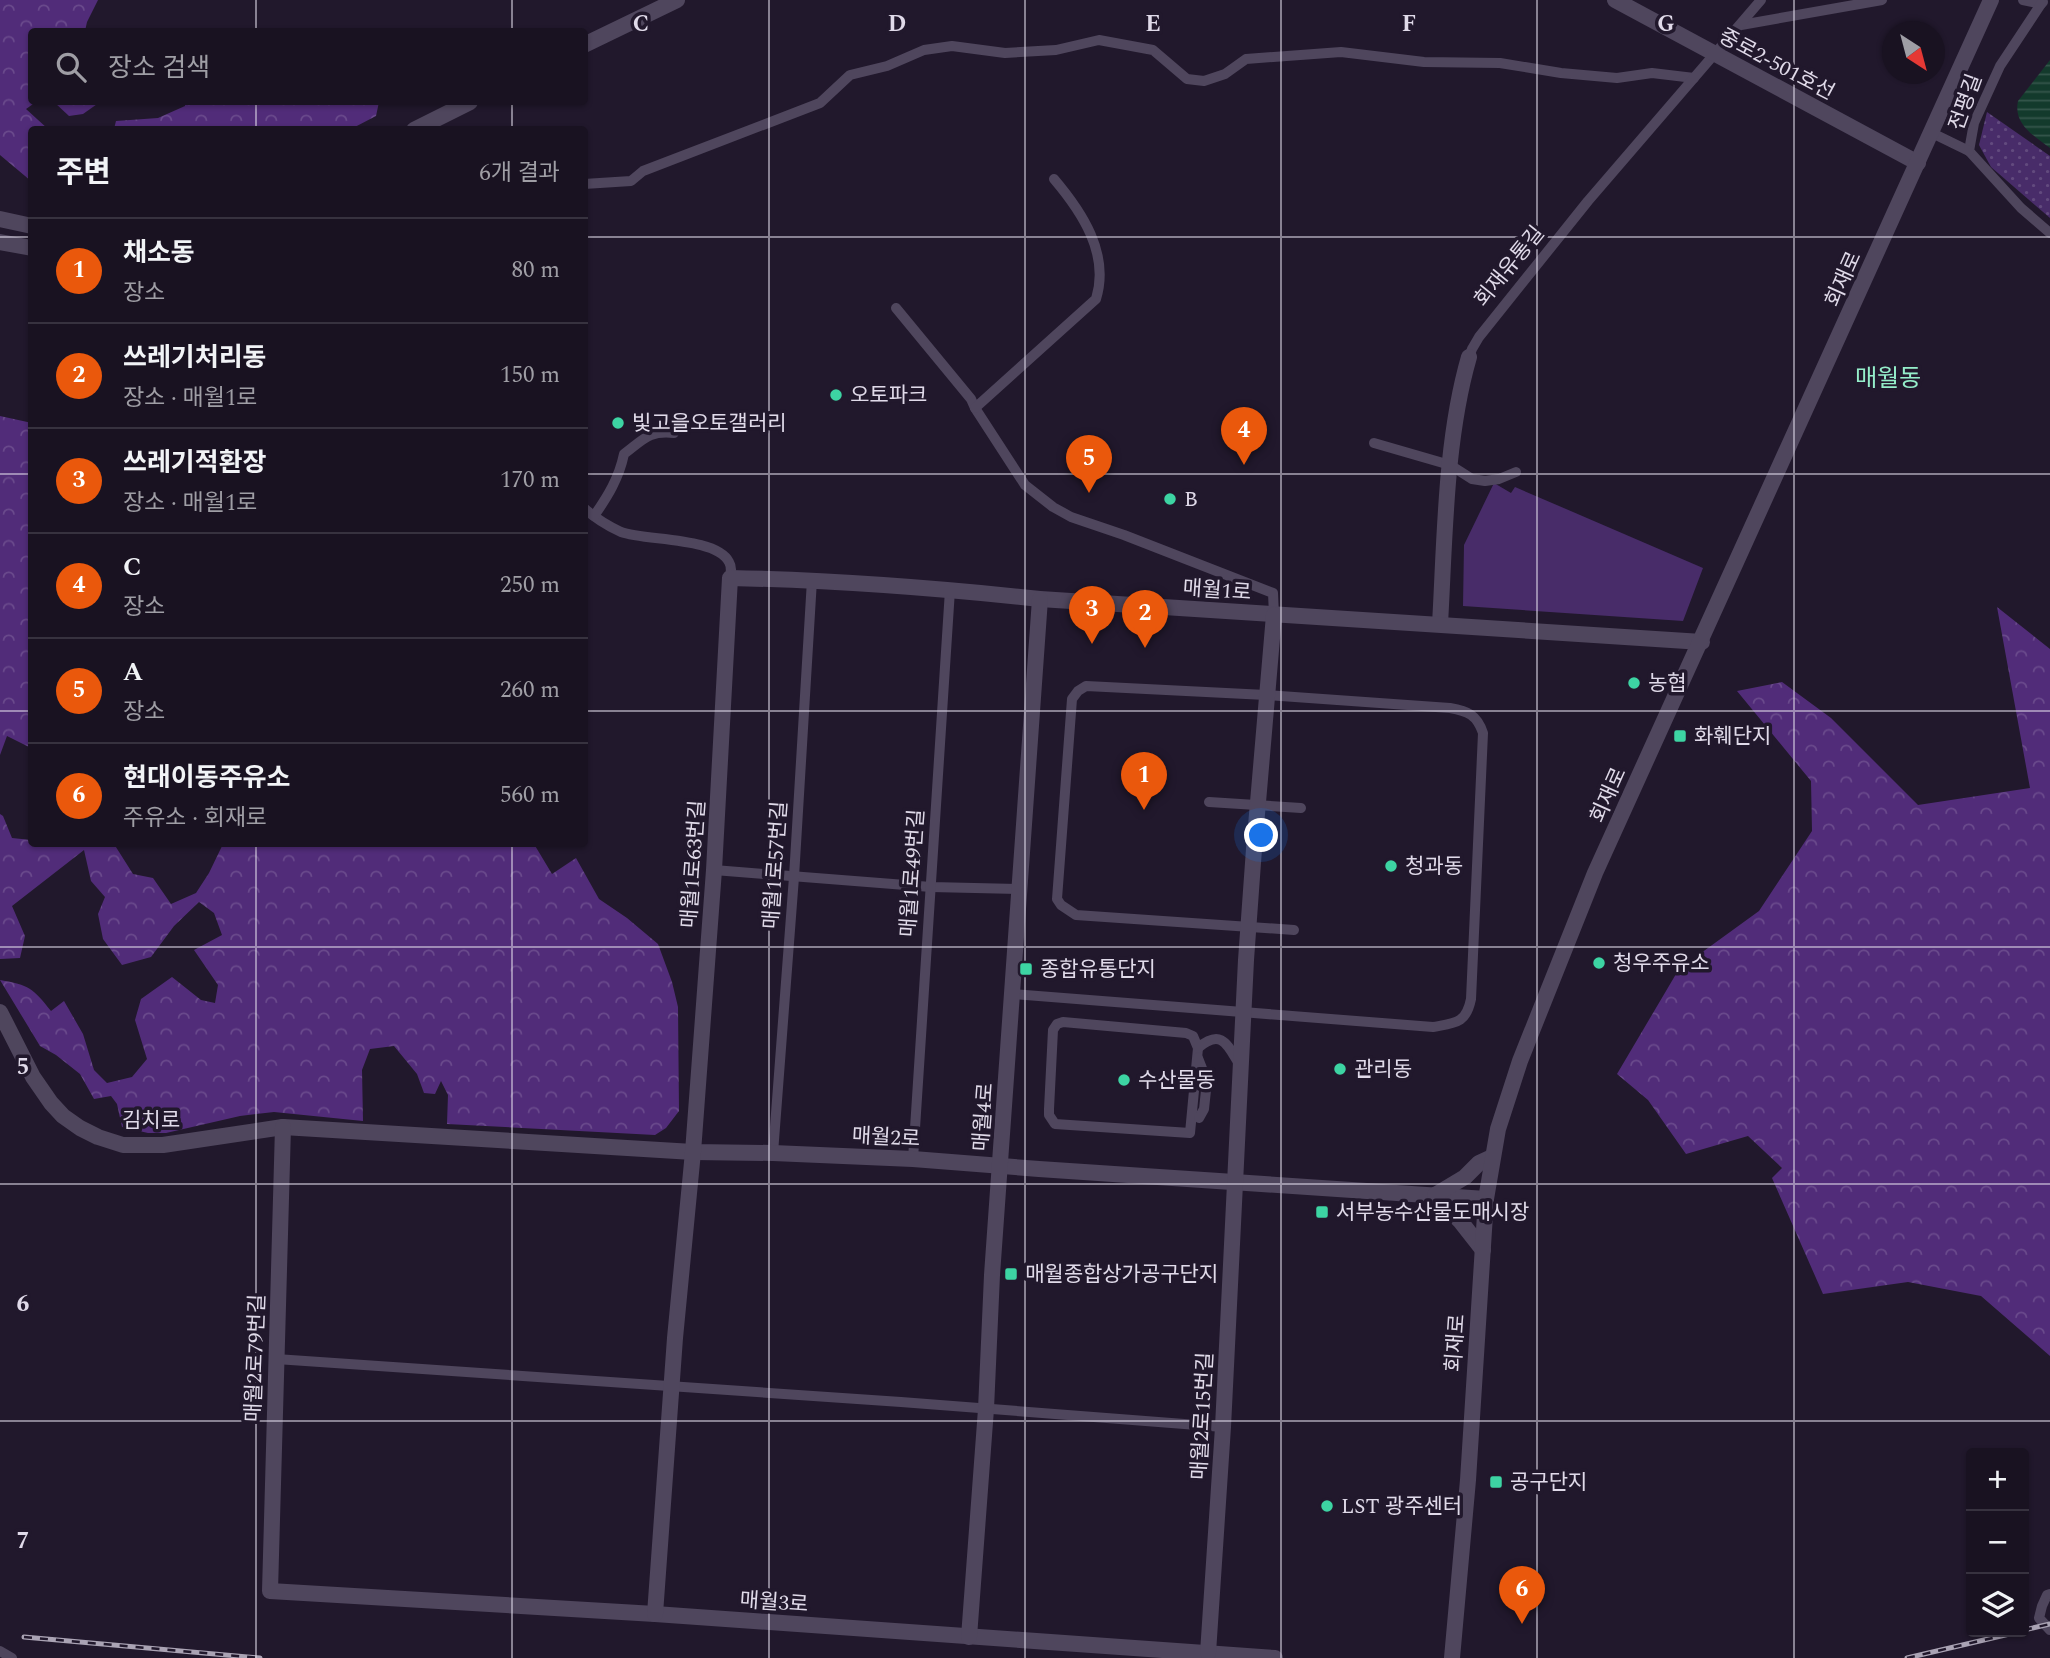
<!DOCTYPE html>
<html lang="ko">
<head>
<meta charset="utf-8">
<style>
	:root { --surface:#191221; --page:#26202e; --text:#f1f3f6; --muted:#9f9ea5; --line:#37323f; --accent:#ea580c }
	body { margin:0; font-family:Spectral,"Noto Sans KR",serif; background:var(--page); color:var(--text) }
	.controls { position:absolute; right:21px; bottom:21px; display:grid; overflow:hidden; border-radius:7px; box-shadow:0 2px 5px #0004 }
	.controls button { width:63px; height:63px; display:grid; place-items:center; padding:0; border:0; border-bottom:2px solid var(--line); background:var(--surface); color:var(--text); font:35px sans-serif }
	.compass { position:absolute; left:1882px; top:21px; width:63px; height:63px; border-radius:50%; background:var(--surface); box-shadow:0 2px 5px #0004; rotate:144deg }
	.you { position:absolute; left:1262px; top:836px; width:24px; height:24px; margin:-18px; border:5px solid #fff; border-radius:50%; background:#1a73e8; box-shadow:0 0 0 10px #1a73e833 }
	.badge { display:grid; place-items:center; width:46px; height:46px; border-radius:50%; background:var(--accent); color:#fff; font-size:23px; font-weight:700 }
	.pin { position:absolute; translate:-50% -58px; filter:drop-shadow(0 2px 4px #0008) }
	.pin::after { content:''; position:absolute; top:37px; width:24px; height:21px; background:inherit; clip-path:polygon(0 0,100% 0,50% 100%) }
	.list { margin:0; padding:0; list-style:none }
	h2 { display:flex; justify-content:space-between; align-items:center; height:91px; margin:0; padding:0 28px; font-size:30px }
	h2 small { font-size:23px; font-weight:400; color:var(--muted) }
	.list li { display:grid; grid-template-columns:46px 1fr auto; gap:21px; align-items:center; box-sizing:border-box; height:105px; padding:0 28px; border-top:2px solid var(--line) }
	.list b { display:block; font-size:26px; white-space:nowrap }
	.list p { margin:0; font-size:23px; white-space:nowrap; color:var(--muted) }
	.list em { font-size:23px; font-style:normal; color:var(--muted) }
	.icon { flex:none; width:38px; height:38px; fill:none; stroke:currentColor; stroke-width:2; stroke-linecap:round; stroke-linejoin:round }
	.map { position:relative; flex:none; width:2050px; height:1658px; overflow:hidden }
	.search { position:absolute; background:var(--surface); box-shadow:0 2px 5px #0004; left:28px; top:28px; width:560px; height:77px; display:flex; align-items:center; gap:18px; box-sizing:border-box; padding:0 24px; border-radius:7px; color:var(--muted); font-size:26px }
	.panel { position:absolute; background:var(--surface); box-shadow:0 2px 5px #0004; left:28px; top:126px; width:560px; height:721px; border-radius:7px }
	.map>svg:first-child { display:block }
</style>
</head>
<body>
<div class="map">
<svg width="2050" height="1658" viewBox="0 0 2050 1658">
	<defs>
		<pattern id="forest-crowns" width="20" height="18" patternUnits="userSpaceOnUse" patternTransform="scale(1.75)"><rect width="20" height="18" fill="#512c79"/><path d="M2 6a3 3 0 1 1 6 0M12 15a3 3 0 1 1 6 0" fill="none" stroke="#6a4a8c"/></pattern>
		<pattern id="park-dots" width="8" height="8" patternUnits="userSpaceOnUse" patternTransform="scale(1.75)"><rect width="8" height="8" fill="#482c69"/><path d="M2 2h.1M6 6h.1" fill="none" stroke="#624a7e" stroke-width="1.8" stroke-linecap="round"/></pattern>
		<pattern id="water-rules" width="6" height="5" patternUnits="userSpaceOnUse" patternTransform="scale(1.75)"><rect width="6" height="5" fill="#133a2c"/><path d="M0 2.5h6" fill="none" stroke="#35564b"/></pattern>
	</defs>
	<rect width="100%" height="100%" fill="#21182c"/>
	<path fill="#482c69" d="M1494 483 1511 493 1515 487 1703 568 1683 621 1463 606 1464 545Z"/>
	<g fill="url(#forest-crowns)">
		<path d="M0 0H98L87 22 85 31 32 32V102H36L26 109 48 129 32 130 31 181 0 155Z"/>
		<path d="M54 102H100L83 114 69 116Z"/>
		<path d="M185 102H379L376 116 351 129H114L116 121 158 118 185 106Z"/>
		<path d="M0 416 32 423 31 748 7 736 0 755Z"/>
		<path d="M1997 607 2050 649V1356L1981 1296 1908 1282 1823 1294 1772 1178 1782 1168 1748 1136 1686 1154 1648 1100 1617 1074 1679 969 1759 911 1812 831 1811 781 1737 691 1782 682 1831 718 1918 805 2030 788Z"/>
		<path d="M0 814 3 816 12 838 31 840 32 844H114L133 874 153 878 171 904 196 893 209 873 223 844H534L552 874 576 858 599 899 627 918 658 944 672 982 678 1007 679 1111 666 1128 655 1135 447 1124 448 1095 441 1081 435 1094 424 1093 417 1074 394 1046 370 1049 362 1070 363 1121 274 1112 240 1116 166 1133H148L122 1127 117 1104 111 1096 94 1099 80 1074 56 1055 40 1046 0 980C29 985 33 988 51 1011L64 1001 83 1034 94 1070 107 1083 132 1077 147 1059 135 1020 141 999 172 977 201 1000 215 1003 218 985 194 950 222 935 214 913 199 902 174 926 151 957 122 965 103 939 98 914 105 897 91 881 84 850 12 906 25 936 20 958 0 959Z"/>
	</g>
	<path fill="url(#park-dots)" d="M1987 112 2050 156V218L1991 167 1979 145Z"/>
	<path fill="url(#water-rules)" d="M2050 60V148C2034 136 2013 124 2018 101Z"/>
	<g fill="none" stroke-linecap="round" stroke-linejoin="round">
		<g stroke="#4f465d" stroke-width="10">
			<path d="M2023 0 2041 4 2043 2"/>
			<path d="M2041 4 2000 66 1974 123 1969 151 2021 208 2050 233"/>
			<path d="M1741 25 1882 0"/>
			<path d="M1932 133 1969 151"/>
			<path d="M584 184 631 181 643 171 820 103 850 75 887 66 924 50 952 46 1005 53 1056 50 1099 40 1153 50 1187 79 1204 81 1225 74 1246 59 1341 52 1424 62 1500 63 1561 73 1617 78 1652 73 1694 78"/>
			<path d="M896 308 971 399 975 408 1025 485 1053 507 1071 517 1124 535 1273 593 1274 615"/>
			<path d="M1469 357 1472 349 1479 337 1588 201 1761 0"/>
			<path d="M975 408 1096 299C1110 254 1082 212 1054 179"/>
			<path d="M1374 443 1450 465 1472 479 1485 481 1499 479 1516 472"/>
			<path d="M584 508C595 518 608 526 621 532 646 541 716 537 729 562 732 567 731 572 730 578"/>
			<path d="M594 516C608 496 619 478 624 454 643 440 649 430 674 433"/>
			<path d="M1209 802 1301 808"/>
			<path d="M714 870 931 887 1018 889"/>
			<path d="M1012 994 1433 1027C1455 1023 1466 1024 1471 999L1483 733C1477 715 1468 711 1450 708L1266 695 1086 686 1078 691 1072 699 1057 899 1061 905 1076 915 1294 930"/>
			<path d="M1063 1022 1186 1033 1193 1036 1198 1048 1190 1133 1055 1124 1049 1115V1109L1053 1030 1057 1024Z"/>
			<path d="M1198 1048C1223 1027 1228 1047 1241 1067"/>
			<path d="M1198 1058 1207 1081 1204 1109 1199 1118"/>
			<path d="M773 1153 794 877 812 580"/>
			<path d="M913 1159 950 590"/>
			<path d="M276 1359 901 1402 1223 1427"/>
			<path d="M2050 1594 2047 1595 2042 1606 2039 1618 2050 1630"/>
			<path d="M0 1651 12 1658"/>
		</g>
		<g stroke="#4f465d" stroke-width="16">
			<path d="M1615 0 1918 163"/>
			<path d="M584 45 677 0"/>
			<path d="M414 130 470 102"/>
			<path d="M0 219 32 226"/>
			<path d="M0 242 32 248"/>
			<path d="M1440 624C1445 538 1445 440 1469 357"/>
			<path d="M0 1012 33 1077 51 1103 63 1116 80 1128 98 1137 123 1145H163L283 1127 693 1152 773 1153 913 1159 1039 1169 1486 1199"/>
			<path d="M283 1127 270 1591 655 1614 1275 1658"/>
			<path d="M1435 1195 1461 1222 1483 1250"/>
			<path d="M1435 1195 1465 1177 1479 1163 1492 1157"/>
			<path d="M655 1614 675 1338 693 1152 714 870 730 578C834 580 937 588 1040 599L1702 642"/>
			<path d="M969 1637 986 1409 992 1275 1040 599"/>
			<path d="M1208 1653 1223 1427 1246 960 1254 849 1274 615"/>
			<path d="M1452 1658 1468 1480 1486 1199 1498 1129 1520 1061 1595 873 1991 0"/>
		</g>
		<defs>
			<g id="rail">
				<path d="M2024 1630 2050 1624"/>
				<path d="M24 1637 260 1658"/>
				<path d="M1907 1658 2018 1632"/>
			</g>
		</defs>
		<use href="#rail" stroke="#aaa3b4" stroke-width="5"/>
		<use href="#rail" stroke="#21182c" stroke-width="2.5" stroke-dasharray="8" stroke-linecap="butt"/>
	</g>
	<path fill="none" stroke="#e0dae9" stroke-width="2" stroke-opacity="0.55" d="M256 0V32M512 0V32M769 0V1658M1025 0V1658M1281 0V1658M1537 0V1658M1794 0V1658M256 102V130M512 102V130M0 237H32M584 237H2050M0 474H32M584 474H2050M0 711H32M584 711H2050M256 844V1658M512 844V1658M0 947H2050M0 1184H2050M0 1421H2050"/>
	<g fill="#3dd4a3" stroke="#21182c" stroke-width="2.5">
		<circle cx="836" cy="395" r="7"/>
		<circle cx="618" cy="423" r="7"/>
		<circle cx="1170" cy="499" r="7"/>
		<circle cx="1634" cy="683" r="7"/>
		<rect x="1673" y="729" width="14" height="14" rx="3.5"/>
		<circle cx="1391" cy="866" r="7"/>
		<circle cx="1599" cy="963" r="7"/>
		<rect x="1019" y="962" width="14" height="14" rx="3.5"/>
		<circle cx="1340" cy="1069" r="7"/>
		<circle cx="1124" cy="1080" r="7"/>
		<rect x="1315" y="1205" width="14" height="14" rx="3.5"/>
		<rect x="1004" y="1267" width="14" height="14" rx="3.5"/>
		<rect x="1489" y="1475" width="14" height="14" rx="3.5"/>
		<circle cx="1327" cy="1506" r="7"/>
	</g>
	<g text-anchor="middle" stroke-width="7" stroke-linejoin="round" paint-order="stroke">
		<g font-size="21" fill="#e0dae9" stroke="#21182c">
			<text transform="translate(1777 64) rotate(28)" y="7">중로2-501호선</text>
			<text transform="translate(1965 102) rotate(-70)" y="7">전평길</text>
			<text transform="translate(1509 266) rotate(-51)" y="7">회재유통길</text>
			<text transform="translate(1843 279) rotate(-66)" y="7">회재로</text>
			<text transform="translate(1217 590) rotate(4)" y="7">매월1로</text>
			<text transform="translate(1608 795) rotate(-66)" y="7">회재로</text>
			<text transform="translate(693 864) rotate(-86)" y="7">매월1로63번길</text>
			<text transform="translate(775 865) rotate(-86)" y="7">매월1로57번길</text>
			<text transform="translate(912 873) rotate(-86)" y="7">매월1로49번길</text>
			<text transform="translate(983 1117) rotate(-86)" y="7">매월4로</text>
			<text x="151" y="1127">김치로</text>
			<text transform="translate(886 1137) rotate(3)" y="7">매월2로</text>
			<text transform="translate(1455 1343) rotate(-86)" y="7">회재로</text>
			<text transform="translate(255 1358) rotate(-88)" y="7">매월2로79번길</text>
			<text transform="translate(1202 1416) rotate(-87)" y="7">매월2로15번길</text>
			<text transform="translate(774 1602) rotate(4)" y="7">매월3로</text>
		</g>
		<g font-size="21" fill="#e0dae9" stroke="#21182c" text-anchor="start">
			<text x="850" y="402">오토파크</text>
			<text x="632" y="430">빛고을오토갤러리</text>
			<text x="1184" y="506">B</text>
			<text x="1648" y="690">농협</text>
			<text x="1694" y="743">화훼단지</text>
			<text x="1405" y="873">청과동</text>
			<text x="1613" y="970">청우주유소</text>
			<text x="1040" y="976">종합유통단지</text>
			<text x="1354" y="1076">관리동</text>
			<text x="1138" y="1087">수산물동</text>
			<text x="1336" y="1219">서부농수산물도매시장</text>
			<text x="1025" y="1281">매월종합상가공구단지</text>
			<text x="1510" y="1489">공구단지</text>
			<text x="1341" y="1513">LST 광주센터</text>
		</g>
		<g font-size="24" fill="#95eeca" stroke="#21182c">
			<text x="1888" y="386">매월동</text>
		</g>
	</g>
	<g font-size="23" text-anchor="middle" font-weight="bold" fill="#e0dae9" stroke="#21182c" stroke-width="7" stroke-linejoin="round" paint-order="stroke">
		<text x="641" y="31">C</text>
		<text x="897" y="31">D</text>
		<text x="1153" y="31">E</text>
		<text x="1409" y="31">F</text>
		<text x="1666" y="31">G</text>
		<text x="23" y="1074">5</text>
		<text x="23" y="1311">6</text>
		<text x="23" y="1548">7</text>
	</g>
</svg>
<div class="controls">
<button>+</button>
<button>−</button>
<button><svg class="icon" aria-label="layers" viewBox="0 0 24 24"><path d="M12 4l9 5-9 5-9-5zM3 14l9 5 9-5"/></svg></button>
</div>
<svg class="compass" viewBox="-18 -18 36 36"><path d="M0-13l5 13h-10z" fill="#e53935"/><path d="M0 13l5-13h-10z" fill="#9f9ea5"/></svg>
<div class="you"></div>
<div class="pin badge" style="left:1144px;top:810px">1</div>
<div class="pin badge" style="left:1145px;top:648px">2</div>
<div class="pin badge" style="left:1092px;top:644px">3</div>
<div class="pin badge" style="left:1244px;top:465px">4</div>
<div class="pin badge" style="left:1089px;top:493px">5</div>
<div class="pin badge" style="left:1522px;top:1624px">6</div>
<div class="search"><svg class="icon" aria-label="search" viewBox="0 0 24 24"><circle cx="10" cy="10" r="6"/><path d="M15 15l6 6"/></svg>장소 검색</div>
<section class="panel">
<h2>주변<small>6개 결과</small></h2>
<ul class="list">
<li><span class="badge">1</span><div><b>채소동</b><p>장소</p></div><em>80 m</em></li>
<li><span class="badge">2</span><div><b>쓰레기처리동</b><p>장소 · 매월1로</p></div><em>150 m</em></li>
<li><span class="badge">3</span><div><b>쓰레기적환장</b><p>장소 · 매월1로</p></div><em>170 m</em></li>
<li><span class="badge">4</span><div><b>C</b><p>장소</p></div><em>250 m</em></li>
<li><span class="badge">5</span><div><b>A</b><p>장소</p></div><em>260 m</em></li>
<li><span class="badge">6</span><div><b>현대이동주유소</b><p>주유소 · 회재로</p></div><em>560 m</em></li>
</ul>
</section>
</div>
</body>
</html>
